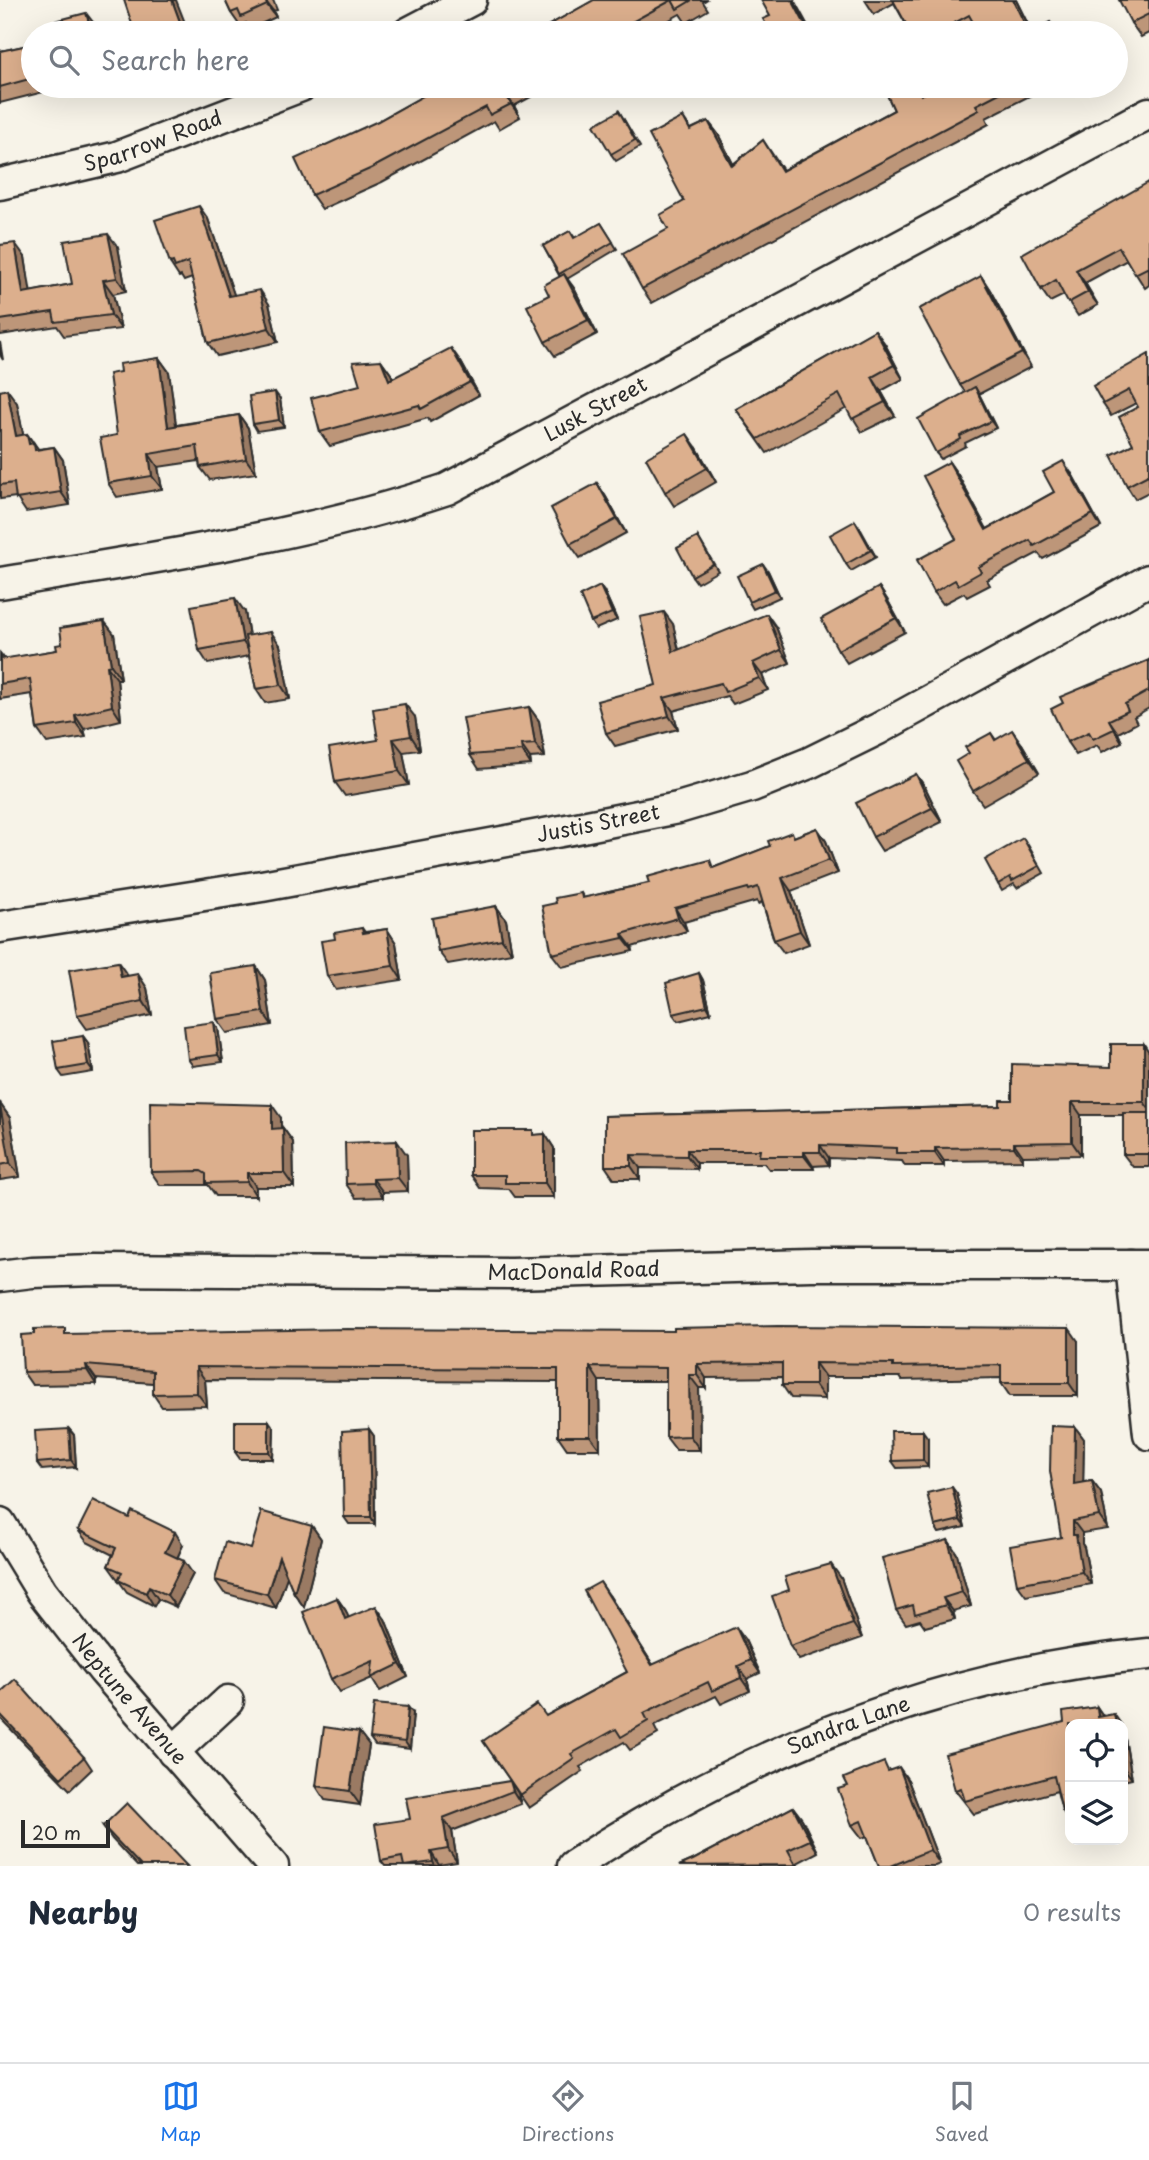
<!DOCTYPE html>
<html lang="en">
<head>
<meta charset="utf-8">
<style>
	:root { --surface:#fff; --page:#f2f2f3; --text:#1f2937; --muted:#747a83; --line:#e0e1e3; --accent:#1a73e8 }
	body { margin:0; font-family:"Playpen Sans",sans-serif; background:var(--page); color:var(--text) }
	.controls { position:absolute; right:21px; bottom:21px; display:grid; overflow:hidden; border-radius:14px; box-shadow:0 7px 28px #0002 }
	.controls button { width:63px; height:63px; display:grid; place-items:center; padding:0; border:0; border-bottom:2px solid var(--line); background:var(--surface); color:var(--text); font:35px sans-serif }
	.scale { position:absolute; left:21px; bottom:18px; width:89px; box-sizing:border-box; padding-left:7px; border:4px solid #2b2b2b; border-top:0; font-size:19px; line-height:24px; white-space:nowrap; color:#2b2b2b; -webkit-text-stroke:5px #f7f3e8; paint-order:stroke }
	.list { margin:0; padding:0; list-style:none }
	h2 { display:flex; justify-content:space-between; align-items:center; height:91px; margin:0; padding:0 28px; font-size:30px }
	h2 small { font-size:23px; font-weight:400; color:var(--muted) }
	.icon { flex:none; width:38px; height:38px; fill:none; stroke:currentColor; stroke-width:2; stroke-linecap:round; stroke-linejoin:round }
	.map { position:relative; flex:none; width:1149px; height:1866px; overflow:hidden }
	.search { position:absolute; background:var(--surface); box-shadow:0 7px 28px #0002; left:21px; right:21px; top:21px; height:77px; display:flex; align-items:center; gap:18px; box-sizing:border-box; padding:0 24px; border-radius:38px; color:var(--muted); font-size:26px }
	.sheet { height:196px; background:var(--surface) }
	nav { display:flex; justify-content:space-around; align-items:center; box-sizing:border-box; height:98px; border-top:2px solid var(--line); background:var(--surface); font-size:19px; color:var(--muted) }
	nav a { display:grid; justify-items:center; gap:4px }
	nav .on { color:var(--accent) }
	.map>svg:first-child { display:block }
</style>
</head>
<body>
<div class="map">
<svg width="1149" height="1866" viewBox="0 0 1149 1866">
	<rect width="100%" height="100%" fill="#f7f3e8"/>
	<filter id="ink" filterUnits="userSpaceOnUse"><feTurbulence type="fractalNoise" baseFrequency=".0143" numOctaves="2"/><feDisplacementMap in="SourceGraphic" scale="14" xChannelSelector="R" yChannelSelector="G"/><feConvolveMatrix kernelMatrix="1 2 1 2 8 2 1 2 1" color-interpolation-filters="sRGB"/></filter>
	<g filter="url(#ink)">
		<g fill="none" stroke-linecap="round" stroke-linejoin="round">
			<defs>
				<g id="street">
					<path d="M408 33 471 0"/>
					<path id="s1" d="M0 184 117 157 301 86"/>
					<path id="s2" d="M0 583C151 558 302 537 447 489L1149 113"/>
					<path id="s3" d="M0 927 262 886 572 829 678 808 752 786 809 763 878 729 1149 580"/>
					<path d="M1131 1265 1149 1434"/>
					<path id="s4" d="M0 1276 32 1272 95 1270 511 1273 811 1265H1149"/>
					<path id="s5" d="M0 1523 42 1592 103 1670 273 1866"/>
					<path d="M173 1752 228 1701"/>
					<path id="s6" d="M573 1866C747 1752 940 1673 1149 1654"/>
				</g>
			</defs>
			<use href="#street" stroke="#2b2b2b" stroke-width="35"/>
			<use href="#street" stroke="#f7f3e8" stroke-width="30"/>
		</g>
		<g fill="#bd9679" stroke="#2b2b2b" stroke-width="2">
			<path d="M225 0H273L277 10 273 11 276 17 250 29 246 23 240 26 231 13Z"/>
			<path d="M594 0H706L703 2 708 10 686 23 680 14 646 33H535Z"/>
			<path d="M865 0H1016L1032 32 1050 22 1058 33H979L977 30 970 33H911L894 3 874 14Z"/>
			<path d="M1149 0V33L1141 37 1131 23Z"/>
			<path d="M33 44V86H67L0 103V51Z"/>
			<path d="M441 86H551L514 106 520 117 499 129 494 121 382 182 322 209 312 195 378 121Z"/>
			<path d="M883 86H918L923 94 938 86H1049L986 118 989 124 652 303 642 289 668 229 684 201 683 117 691 129 708 121 718 134 733 164 763 140 783 170 894 110Z"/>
			<path d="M619 111 640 147 616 161 611 154Z"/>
			<path d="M1149 182V285L1145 288 1127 260 1085 283 1098 305 1078 316 1064 295 1050 302 1041 289Z"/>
			<path d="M208 219 234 295 269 304 278 342 217 356 208 343 192 278 184 281 181 276 179 277 170 263Z"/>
			<path d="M601 223 617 249 567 279 574 288 597 334 555 356 545 342 549 295 560 277 543 246 570 231 575 238Z"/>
			<path d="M0 245 25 257 30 292 72 284 118 247 126 291 113 294 121 329 64 336 57 326 0 335Z"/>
			<path d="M981 276 990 290 1031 367 979 394 996 428 965 443 966 446 941 459 936 453 965 392 960 385Z"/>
			<path d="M875 330 885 344 903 379 881 391 895 416 862 432 847 408 767 453 736 409Z"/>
			<path d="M1149 354V492L1135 499 1127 486 1138 407 1136 403 1111 416 1103 404Z"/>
			<path d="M159 358 169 372 176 425 239 415 248 428 256 473 210 480 200 467 199 461 158 467 162 489 117 497 108 483 117 435 120 372Z"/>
			<path d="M381 360 391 374 393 378 461 362 479 395 430 422 428 418 330 446 320 432Z"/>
			<path d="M0 391 17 403 23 435 27 434 38 449 54 447 63 460 70 505 26 512 16 497 0 499Z"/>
			<path d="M280 399 284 427 257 431 253 424Z"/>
			<path d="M697 448 716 482 674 506 665 492Z"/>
			<path d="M949 462 958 475 987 529 1054 492 1072 474 1101 527 1043 559 1038 553 987 580 990 585 967 597 964 593 943 604 934 592 956 539Z"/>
			<path d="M597 483 606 497 626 533 580 558 570 544Z"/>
			<path d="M855 521 876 557 851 571 846 564Z"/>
			<path d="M698 537 718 571 697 583 692 576Z"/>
			<path d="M768 571 780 597 753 609 749 602Z"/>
			<path d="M879 587 888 601 905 632 847 663 838 650Z"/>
			<path d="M605 593 617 620 596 629 591 622Z"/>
			<path d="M245 612 249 636 280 645 290 699 265 703 256 689 249 656 208 664 199 650Z"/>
			<path d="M104 621 114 634 121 679H117L121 720 84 729 86 737 47 743 37 729 32 694 0 699V653L5 659 57 650 62 644Z"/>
			<path d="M673 624 679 650 776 627 790 663 762 675 768 690 733 704 727 696 673 711 678 729 615 746 606 733 656 685Z"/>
			<path d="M1149 660V708L1134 717 1137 723 1118 733 1122 742 1102 752 1097 745 1076 755 1067 742Z"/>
			<path d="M529 707 539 721 545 757 530 758 531 765 479 769 470 755Z"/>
			<path d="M415 717 420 750 403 752 409 785 345 796 335 782 378 740Z"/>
			<path d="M991 733 996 740 1022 744 1039 773 983 805 973 791 969 753Z"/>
			<path d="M916 774 925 787 942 822 882 851 873 837Z"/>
			<path d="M817 828 826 841 838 873 791 891 809 944 784 953 774 940 762 902 758 904 757 901 684 922 687 931 632 947 633 951 562 967 552 954 556 903 581 893 584 898 715 867Z"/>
			<path d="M1028 845 1044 873 1017 888 1014 884 1002 891 998 884Z"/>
			<path d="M496 906 506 920 512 953 448 964 438 951Z"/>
			<path d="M362 928 365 932 387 929 396 943 402 980 336 990 327 976 335 939Z"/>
			<path d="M256 966 265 980 272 1025 227 1033 217 1019Z"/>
			<path d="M699 973 703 980 711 1013 678 1021 673 1014Z"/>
			<path d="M128 976 147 988 152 1015 87 1029 77 1015Z"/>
			<path d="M218 1028 223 1062 193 1066 188 1059Z"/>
			<path d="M83 1036 88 1043 93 1072 63 1077 58 1070Z"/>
			<path d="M1149 1052V1167H1133L1123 1154V1115H1081V1155L1023 1156V1160L944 1161V1166H905L902 1161 829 1158V1165L813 1166 814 1169H769L764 1163H697V1169L640 1168V1179H614L605 1166V1116L1000 1106 1012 1100 1111 1067Z"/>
			<path d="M0 1102 1 1105 10 1118 20 1177 0 1180Z"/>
			<path d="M281 1118V1129L283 1128 293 1142 294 1187H256V1196H216L208 1185H160L151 1172Z"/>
			<path d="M545 1134 554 1148V1197H515L509 1189 480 1188 471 1175 536 1135Z"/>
			<path d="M407 1155 408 1191 383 1192V1197L356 1198 346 1184Z"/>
			<path d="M34 1334H69L1078 1341V1396H1010L1001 1383V1378L902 1380 900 1377H825V1399L791 1398 782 1385V1377L706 1378V1388H699L700 1450H676L666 1437V1381H599L600 1449H567L558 1436V1382L205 1380 207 1406 162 1407 153 1394V1383L96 1379V1384L32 1385 23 1372Z"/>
			<path d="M1075 1427 1084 1439 1083 1482 1092 1481 1101 1493 1108 1529 1082 1533V1544L1084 1547 1091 1584 1026 1596 1017 1584 1061 1537Z"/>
			<path d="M274 1428 273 1459H240L235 1452Z"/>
			<path d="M69 1429 74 1435 76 1467 42 1470 37 1463Z"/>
			<path d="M369 1429 374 1436 375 1524H349L344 1517Z"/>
			<path d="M928 1438V1467L897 1468 892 1461Z"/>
			<path d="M957 1494 965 1527 939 1533 935 1526Z"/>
			<path d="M312 1526 321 1539 304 1607 294 1593 287 1576 276 1608 224 1593 215 1580 251 1549Z"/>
			<path d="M78 1530 183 1545 177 1558 193 1574 176 1607 158 1599 154 1606 127 1592 108 1566 113 1555 87 1542Z"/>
			<path d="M948 1540 957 1554 971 1606 953 1611 955 1619 925 1627 920 1620 906 1624 896 1610Z"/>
			<path d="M841 1578 862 1638 799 1660 790 1646 789 1590Z"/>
			<path d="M609 1595 653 1665 745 1640 760 1673 747 1679 750 1691 721 1704 716 1696 654 1726 658 1734 630 1750 624 1742 580 1767 583 1771 529 1808 483 1741 546 1716 627 1672Z"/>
			<path d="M337 1598 346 1611 348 1618 385 1619 408 1677 380 1691 372 1678 340 1692 331 1679Z"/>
			<path d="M0 1693 84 1757 92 1769 70 1790 0 1718Z"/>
			<path d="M1097 1707 1103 1716 1070 1724V1822L1062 1810 1057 1791 974 1814 955 1790 1064 1722Z"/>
			<path d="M413 1713 410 1749 375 1745 370 1738Z"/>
			<path d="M1123 1727 1132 1779 1123 1781Z"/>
			<path d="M359 1732 369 1745 360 1805 325 1800 316 1786Z"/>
			<path d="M890 1770 908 1780 940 1864 935 1866H879L867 1836 862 1838 852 1825Z"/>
			<path d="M510 1781 521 1804 452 1831 457 1862 439 1865 440 1866H385L381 1861 410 1819Z"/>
			<path d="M793 1807 802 1819 818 1852 797 1863 799 1866H679L693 1860Z"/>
			<path d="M103 1826 187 1866H137L112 1839Z"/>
		</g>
		<g fill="#9a7a63" stroke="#2b2b2b" stroke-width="2">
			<path d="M172 0H176L189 33H184Z"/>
			<path d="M265 0 273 11 276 17 267 5Z"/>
			<path d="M792 0H794L812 33H810Z"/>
			<path d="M1013 0H1016L1032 33H1029Z"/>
			<path d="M86 13 96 26 98 33H92Z"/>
			<path d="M505 93 514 106 520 117 511 104Z"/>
			<path d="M708 121 718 134 741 179 732 166Z"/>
			<path d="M199 206 208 219 239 309 229 296Z"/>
			<path d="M108 234 118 247 126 291 117 278Z"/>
			<path d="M15 243 25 257 33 307 23 293Z"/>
			<path d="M1076 270 1085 283 1098 305 1088 292Z"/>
			<path d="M564 274 574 288 597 334 588 320Z"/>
			<path d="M981 276 990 290 1031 367 1022 353Z"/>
			<path d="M103 280 113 294 121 329 111 315Z"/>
			<path d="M260 290 269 304 278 342 269 328Z"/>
			<path d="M875 330 885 344 903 379 894 365Z"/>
			<path d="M0 342 3 360 0 355Z"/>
			<path d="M451 348 461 362 479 395 470 382Z"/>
			<path d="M159 358 169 372 178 440 168 427Z"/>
			<path d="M381 360 391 374 398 394 389 380Z"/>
			<path d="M872 377 881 391 895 416 885 402Z"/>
			<path d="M975 387 979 394 996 428 991 421Z"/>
			<path d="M7 389 17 403 26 449 16 436Z"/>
			<path d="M275 392 280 399 284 427 279 420Z"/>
			<path d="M239 415 248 428 256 473 246 459Z"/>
			<path d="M27 434 34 444V443L43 456 29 444Z"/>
			<path d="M687 434 697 448 716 482 707 468Z"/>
			<path d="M54 447 63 460 70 505 61 492Z"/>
			<path d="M149 454 158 467 162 489 152 476Z"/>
			<path d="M1063 461 1072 474 1101 527 1093 514Z"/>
			<path d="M949 462 958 475 994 543 986 530Z"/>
			<path d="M597 483 606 497 626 533 617 519Z"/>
			<path d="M855 521 860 528 876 557 871 550Z"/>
			<path d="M763 564 768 571 780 597 775 590Z"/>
			<path d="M600 586 605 593 617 620 612 613Z"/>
			<path d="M879 587 888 601 905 632 896 618Z"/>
			<path d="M235 598 245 612 252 656 243 642Z"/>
			<path d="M664 612 673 624 682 665 673 652Z"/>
			<path d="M767 614 776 627 790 663 781 650Z"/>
			<path d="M104 621 114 634 121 679 111 665Z"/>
			<path d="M271 632 280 645 290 699 281 685Z"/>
			<path d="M753 663 762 675 768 690 759 678Z"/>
			<path d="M107 666 117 679 121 720 112 706Z"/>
			<path d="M664 698 673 711 678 729 669 716Z"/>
			<path d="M405 704 415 717 420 750 411 736Z"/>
			<path d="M529 707 539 721 545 757 535 744Z"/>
			<path d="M75 715 84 729 86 737 76 723Z"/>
			<path d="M1109 720 1118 733 1122 742 1114 729Z"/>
			<path d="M1012 730 1022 744 1039 773 1029 759Z"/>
			<path d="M393 739 403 752 409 785 399 771Z"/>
			<path d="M521 745 530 758 531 765 522 751Z"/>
			<path d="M916 774 925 787 942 822 932 808Z"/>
			<path d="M817 828 826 841 838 873 829 860Z"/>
			<path d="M782 878 791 891 809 944 800 931Z"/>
			<path d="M496 906 506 920 512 953 502 939Z"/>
			<path d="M675 908 684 922 687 931 678 918Z"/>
			<path d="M387 929 396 943 402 980 393 966Z"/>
			<path d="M622 934 632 947 633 951 623 938Z"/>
			<path d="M118 962 128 976 121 977Z"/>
			<path d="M256 966 265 980 272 1025 263 1012Z"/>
			<path d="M699 973 703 980 711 1013 707 1006Z"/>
			<path d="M138 974 147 988 152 1015 143 1001Z"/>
			<path d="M214 1022 218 1028 223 1062 218 1055Z"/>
			<path d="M83 1036 88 1043 93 1072 88 1065Z"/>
			<path d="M1144 1044 1149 1052V1109L1144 1102Z"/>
			<path d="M0 1102 1 1105 10 1118 20 1177 10 1163 0 1115Z"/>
			<path d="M1072 1102 1081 1115V1155L1072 1142Z"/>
			<path d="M272 1105 281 1118V1142L272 1129Z"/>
			<path d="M283 1128 293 1142 294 1187 284 1173Z"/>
			<path d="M545 1134 554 1148V1197L545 1183Z"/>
			<path d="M397 1141 407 1155 408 1191 398 1178Z"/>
			<path d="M1014 1143 1023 1156V1160L1014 1147Z"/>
			<path d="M820 1145 829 1158V1165L820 1152Z"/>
			<path d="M935 1148 944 1161V1166L935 1153Z"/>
			<path d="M687 1150 697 1163V1169L687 1156Z"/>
			<path d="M804 1152 813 1166 814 1169 804 1156Z"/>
			<path d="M631 1155 640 1168V1179L631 1166Z"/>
			<path d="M247 1173 256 1187V1196L247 1182Z"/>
			<path d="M373 1179 383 1192V1197L373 1183Z"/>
			<path d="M1069 1328 1078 1341V1396L1069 1383Z"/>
			<path d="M815 1363 825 1377V1399L815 1385Z"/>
			<path d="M697 1364 706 1378V1388L697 1375Z"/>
			<path d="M86 1365 96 1379V1384L87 1370Z"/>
			<path d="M196 1367 205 1380 207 1406 197 1393Z"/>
			<path d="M590 1367 599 1381 600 1449 590 1436Z"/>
			<path d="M689 1375 699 1388 700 1450 690 1436Z"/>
			<path d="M269 1421 274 1428 273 1459 269 1452Z"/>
			<path d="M1075 1427 1084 1439 1083 1497 1074 1484Z"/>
			<path d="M69 1429 74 1435 76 1467 71 1460Z"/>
			<path d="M369 1429 374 1436 375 1524 371 1517Z"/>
			<path d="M923 1431 928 1438V1467L923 1460Z"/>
			<path d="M1092 1481 1101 1493 1108 1529 1099 1516Z"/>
			<path d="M952 1487 957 1494 965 1527 960 1520Z"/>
			<path d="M1073 1521 1082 1533V1544L1084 1547 1091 1584 1082 1572 1073 1535Z"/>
			<path d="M312 1526 321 1539 304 1607 294 1593Z"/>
			<path d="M175 1532 183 1545 174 1565 165 1552Z"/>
			<path d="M948 1540 957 1554 971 1606 962 1592Z"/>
			<path d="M279 1557 289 1571 276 1608 267 1594Z"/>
			<path d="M184 1561 193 1574 176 1607 167 1595Z"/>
			<path d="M831 1564 841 1578 862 1638 853 1624Z"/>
			<path d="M600 1582 609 1595 661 1678 652 1665Z"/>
			<path d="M149 1586 158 1599 154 1606 146 1593Z"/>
			<path d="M337 1598 346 1611 354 1632 345 1619Z"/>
			<path d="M943 1598 953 1611 955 1619 946 1605Z"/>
			<path d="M376 1606 385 1619 408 1677 400 1664Z"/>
			<path d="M736 1627 745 1640 760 1673 751 1660Z"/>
			<path d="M738 1666 747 1679 750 1691 741 1678Z"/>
			<path d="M408 1707 413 1713 410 1749 405 1742Z"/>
			<path d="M1097 1707 1106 1720 1098 1717Z"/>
			<path d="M1114 1714 1121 1724H1116Z"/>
			<path d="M1123 1727 1132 1779 1123 1767Z"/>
			<path d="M359 1732 369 1745 360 1805 350 1791Z"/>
			<path d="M899 1767 908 1780 940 1864 930 1850Z"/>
			<path d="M510 1781 518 1793 521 1804 513 1791Z"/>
			<path d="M793 1807 802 1819 818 1852 810 1840Z"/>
			<path d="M443 1818 452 1831 457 1862 448 1849Z"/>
			<path d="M431 1852 439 1865 440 1866H435L433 1862Z"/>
		</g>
		<g fill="#dcaf8d" stroke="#2b2b2b" stroke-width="2">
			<path d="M124 0H172L184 33H135Z"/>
			<path d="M225 0H265L267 5 241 17 238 10 231 13Z"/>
			<path d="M594 0H672L612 33H535Z"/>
			<path d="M672 0H692L677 9Z"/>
			<path d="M761 0H792L809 32 807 33H771L763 19 770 16Z"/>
			<path d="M893 0H1013L1029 33 1050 22 1057 33H979L969 15 936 33H911Z"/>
			<path d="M1119 0H1149V14L1131 23Z"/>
			<path d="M86 13 92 33H58L55 21Z"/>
			<path d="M33 44V78L0 87V51Z"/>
			<path d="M441 86H517L505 93 511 104 490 115 486 107 372 168 312 195 295 159 378 121Z"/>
			<path d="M883 86H916L921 95 938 86H1013L976 105 979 110 642 289 623 254 668 229 660 215 684 201 649 135 683 117 690 130 708 121 732 166 763 140 782 171 894 110Z"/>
			<path d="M619 111 635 140 611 154 594 125Z"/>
			<path d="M1149 182V267L1135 274 1119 247 1076 270 1088 292 1068 303 1056 280 1041 289 1022 254Z"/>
			<path d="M199 206 229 296 260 290 269 328 208 343 188 262 175 267 173 262 170 263 155 220Z"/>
			<path d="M601 223 613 242 559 274 543 246 570 231 574 238Z"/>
			<path d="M108 234 117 278 103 280 111 315 55 322 53 312 0 320V245L15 243 23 293 72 284 64 241Z"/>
			<path d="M564 274 588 320 545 342 527 306 549 295 544 285Z"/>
			<path d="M981 276 1022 353 960 385 919 309Z"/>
			<path d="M875 330 894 365 872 377 885 402 852 419 839 394 758 439 736 409Z"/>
			<path d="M451 348 470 382 421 409 419 405 320 432 311 398 360 385 353 362 381 360 389 380Z"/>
			<path d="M1149 354V476L1148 475 1127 486 1111 455 1133 444 1119 417 1138 407 1129 390 1103 404 1093 386Z"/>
			<path d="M159 358 168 427 239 415 246 459 200 467 197 446 149 454 152 476 108 483 100 438 117 435 109 374 120 372 119 364Z"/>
			<path d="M975 387 991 421 960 436 961 439 936 453 918 419Z"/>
			<path d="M7 389 16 436 27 434 29 444 34 443 35 450 54 447 61 492 16 499 14 483 0 485V391Z"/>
			<path d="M275 392 279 420 253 424 249 396Z"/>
			<path d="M687 434 707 468 665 492 646 458Z"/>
			<path d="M1063 461 1093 514 1034 546 1030 540 978 567 981 572 958 585 955 580 934 592 917 560 956 539 923 476 949 462 986 530 1054 492 1043 472Z"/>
			<path d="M597 483 617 519 570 544 551 508Z"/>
			<path d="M855 521 871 550 846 564 830 535Z"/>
			<path d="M698 537 713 564 692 576 677 548Z"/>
			<path d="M763 564 775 590 749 602 737 576Z"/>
			<path d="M600 586 612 613 591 622 580 596Z"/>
			<path d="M879 587 896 618 838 650 821 619Z"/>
			<path d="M235 598 243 642 199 650 191 606Z"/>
			<path d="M664 612 673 652 767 614 781 650 753 663 759 678 725 692 721 683 664 698 669 716 606 733 597 701 656 685 640 617Z"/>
			<path d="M104 621 111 665 107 666 112 706 75 715 76 723 37 729 30 679 0 684V653L2 659 57 650 56 645 62 644 60 628Z"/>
			<path d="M271 632 281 685 256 689 245 636Z"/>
			<path d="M1149 660V691L1125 704 1128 711 1109 720 1114 729 1093 739 1089 732 1067 742 1051 709 1063 703 1060 697Z"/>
			<path d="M405 704 411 736 393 739 399 771 335 782 329 748 378 740 373 709Z"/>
			<path d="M529 707 535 744 521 745 522 751 470 755 463 718Z"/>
			<path d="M1012 730 1029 759 973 791 956 761 969 753 965 747 991 733 995 740Z"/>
			<path d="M916 774 932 808 873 837 856 803Z"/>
			<path d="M817 828 829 860 782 878 800 931 774 940 758 887 749 890 748 888 675 908 678 918 622 934 623 938 552 954 542 906 556 903 555 898 581 893 582 898 649 883 647 877 710 860 713 868 770 846 768 841 792 832 794 837Z"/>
			<path d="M1023 838 1039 866 1012 881 1010 877 998 884 985 860Z"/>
			<path d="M496 906 502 939 438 951 432 918Z"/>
			<path d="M362 928 363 933 387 929 393 966 327 976 321 941 335 939 334 933Z"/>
			<path d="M118 962 121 977 138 974 143 1001 77 1015 69 970Z"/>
			<path d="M256 966 263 1012 217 1019 210 973Z"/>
			<path d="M699 973 707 1006 673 1014 666 983Z"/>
			<path d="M214 1022 218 1055 188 1059 184 1026Z"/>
			<path d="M83 1036 88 1065 58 1070 53 1041Z"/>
			<path d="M1111 1044H1144V1102H1072V1142L1014 1143V1147L935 1148V1153H896V1148L820 1145V1152H804V1156H759L760 1150H687V1156L631 1155V1166H605V1116L1000 1106V1100H1012V1064L1111 1067Z"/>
			<path d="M150 1102 272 1105V1129L283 1128 284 1173H247V1182L206 1183V1174L201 1171 151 1172Z"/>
			<path d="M0 1105 10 1163 0 1165Z"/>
			<rect x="1123" y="1113" width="26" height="41"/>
			<path d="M471 1130H533V1135L545 1134V1183H505V1175H471Z"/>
			<path d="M397 1141 398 1178 373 1179V1183L346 1184 345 1143Z"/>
			<path d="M778 1326 1069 1328V1383H1001V1365L893 1367V1364L815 1363V1385H782V1363L697 1364V1375H689L690 1436 666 1437V1368L590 1367V1436H558V1369L196 1367 197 1393 153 1394V1371L86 1365 87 1370 23 1372 21 1335 34 1334V1329L65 1328V1334L347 1329 674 1331V1328Z"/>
			<rect x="235" y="1421" width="34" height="31"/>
			<path d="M1051 1426 1075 1427 1074 1484 1092 1481 1099 1516 1073 1521V1535H1076L1082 1572 1017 1584 1010 1546 1063 1537H1061L1050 1471Z"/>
			<path d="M69 1429 71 1460 37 1463 35 1431Z"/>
			<path d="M369 1429 371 1517H344L342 1431Z"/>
			<path d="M891 1431H923V1460L892 1461Z"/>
			<path d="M952 1487 960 1520 935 1526 927 1493Z"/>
			<path d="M93 1500 129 1518 132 1511 175 1532 165 1552 184 1561 167 1595 149 1586 146 1593 118 1580 122 1572 108 1566 116 1548 78 1530Z"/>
			<path d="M260 1511 312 1526 294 1593 279 1557 267 1594 215 1580 225 1542 251 1549 261 1515Z"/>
			<path d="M948 1540 962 1592 943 1598 946 1605 915 1614 913 1605 896 1610 882 1558Z"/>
			<path d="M831 1564 853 1624 790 1646 772 1596 789 1590 785 1577Z"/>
			<path d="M600 1582 652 1665 736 1627 751 1660 738 1666 741 1678 712 1691 708 1682 644 1713 648 1721 621 1737 616 1729 571 1754 574 1758 520 1795 483 1741 537 1704 546 1716 627 1672 584 1591Z"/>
			<path d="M337 1598 345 1619 376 1606 400 1664 371 1678 373 1661 331 1679 303 1612Z"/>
			<path d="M15 1679 84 1757 61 1778 0 1714V1693Z"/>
			<path d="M374 1704 408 1707 405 1742 370 1738Z"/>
			<path d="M1097 1707 1098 1717 1114 1714 1116 1724H1070V1808L1062 1810 1054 1776 965 1801 961 1788 955 1790 945 1754 1064 1722 1063 1712Z"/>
			<path d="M324 1727 359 1732 350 1791 316 1786Z"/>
			<path d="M884 1762 888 1771 899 1767 930 1850 891 1866H879L861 1821 852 1825 838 1789 848 1786 844 1778Z"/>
			<path d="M510 1781 513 1791 443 1818 448 1849 431 1852 433 1862 404 1866 402 1857 381 1861 375 1824 410 1819 406 1798Z"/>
			<path d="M127 1803 187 1866H138L140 1865 103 1826Z"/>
			<path d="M793 1807 810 1840 788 1850 796 1865 679 1866 693 1860Z"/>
		</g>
	</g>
	<g text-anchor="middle" stroke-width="5" stroke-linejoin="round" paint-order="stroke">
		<g font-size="21" fill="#2b2b2b" stroke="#f7f3e8">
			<text dy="7" stroke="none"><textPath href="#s1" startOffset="159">Sparrow Road</textPath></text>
			<text dy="7" stroke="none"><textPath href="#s2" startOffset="626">Lusk Street</textPath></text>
			<text dy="7" stroke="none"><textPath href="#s3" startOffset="607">Justis Street</textPath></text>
			<text dy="7" stroke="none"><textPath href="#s4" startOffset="574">MacDonald Road</textPath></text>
			<text dy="7" stroke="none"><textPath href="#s5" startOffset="219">Neptune Avenue</textPath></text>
			<text dy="7" stroke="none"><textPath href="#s6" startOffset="310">Sandra Lane</textPath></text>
		</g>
	</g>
</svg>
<div class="controls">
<button><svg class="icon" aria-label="locate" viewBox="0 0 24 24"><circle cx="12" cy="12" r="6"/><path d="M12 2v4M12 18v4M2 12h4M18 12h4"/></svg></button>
<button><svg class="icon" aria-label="layers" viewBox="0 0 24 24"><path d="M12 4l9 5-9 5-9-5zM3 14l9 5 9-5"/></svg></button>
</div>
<div class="scale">20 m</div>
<div class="search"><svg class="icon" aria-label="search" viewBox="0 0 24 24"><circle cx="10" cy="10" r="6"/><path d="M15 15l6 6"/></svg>Search here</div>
</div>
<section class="sheet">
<h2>Nearby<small>0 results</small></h2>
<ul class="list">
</ul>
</section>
<nav>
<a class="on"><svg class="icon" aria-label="map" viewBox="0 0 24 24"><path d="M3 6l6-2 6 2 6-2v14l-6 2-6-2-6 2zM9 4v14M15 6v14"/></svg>Map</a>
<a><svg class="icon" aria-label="directions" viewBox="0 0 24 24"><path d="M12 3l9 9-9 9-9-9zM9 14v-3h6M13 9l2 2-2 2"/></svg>Directions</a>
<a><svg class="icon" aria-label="saved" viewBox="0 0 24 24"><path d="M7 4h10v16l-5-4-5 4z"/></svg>Saved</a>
</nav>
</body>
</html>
